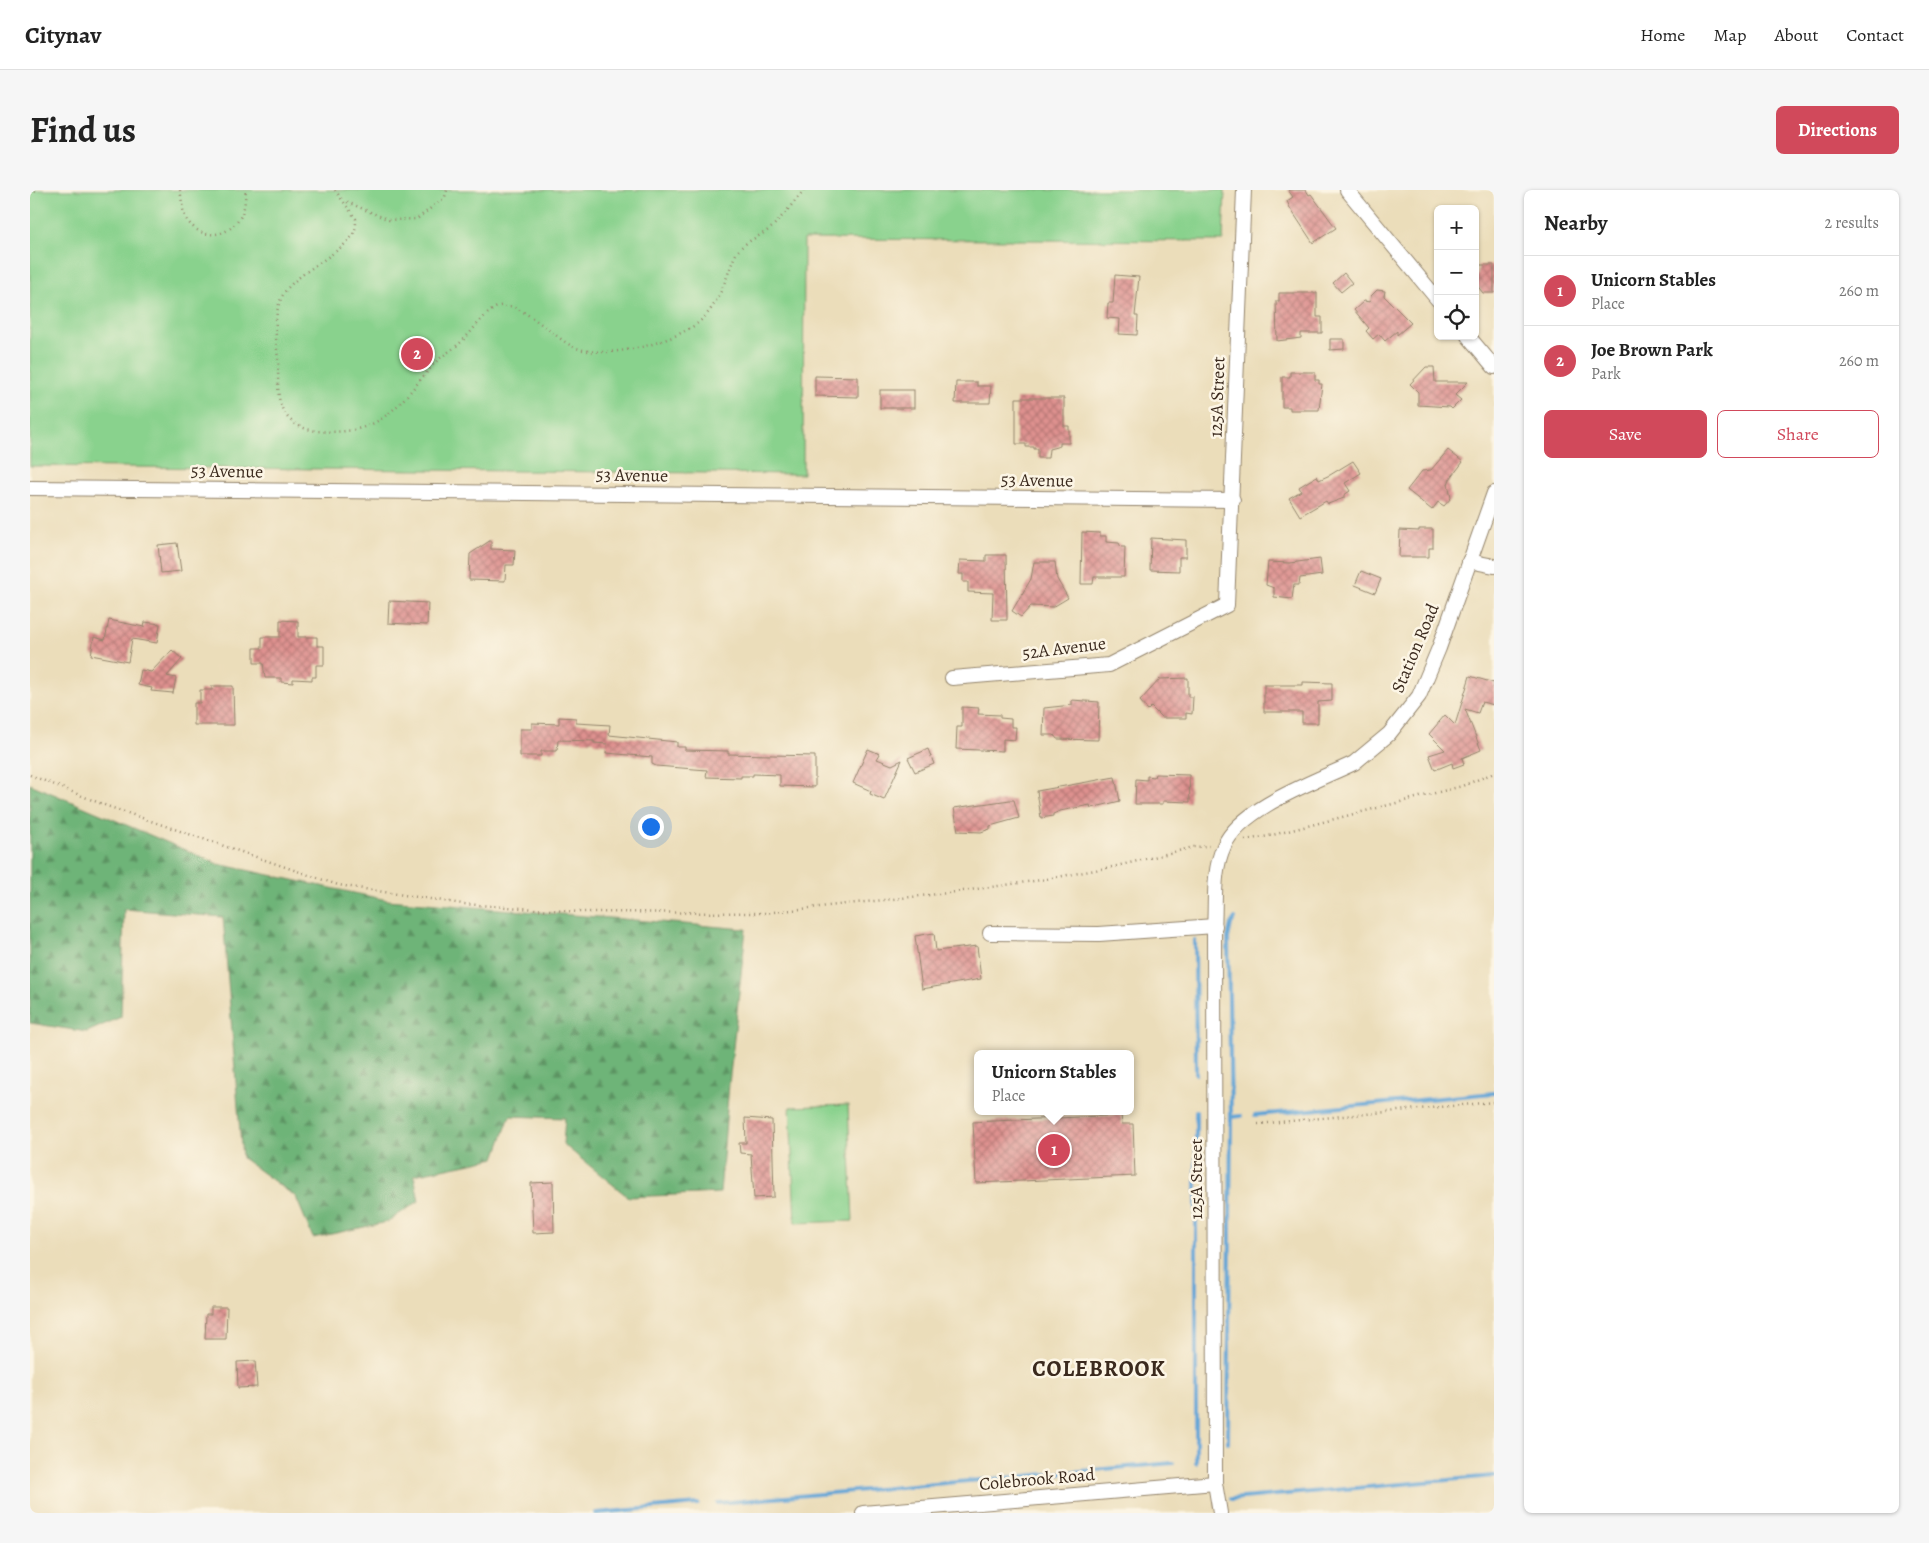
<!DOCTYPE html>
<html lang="en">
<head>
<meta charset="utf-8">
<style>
	:root { --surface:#fff; --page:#f6f6f6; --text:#222; --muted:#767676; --line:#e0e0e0; --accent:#d1495b }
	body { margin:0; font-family:Alegreya,serif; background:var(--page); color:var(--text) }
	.controls { position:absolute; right:15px; top:15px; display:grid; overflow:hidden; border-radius:8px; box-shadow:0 1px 4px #0004 }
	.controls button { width:45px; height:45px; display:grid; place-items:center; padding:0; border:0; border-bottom:1px solid var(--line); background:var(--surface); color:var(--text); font:25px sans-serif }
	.you { position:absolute; left:620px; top:636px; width:18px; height:18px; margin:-12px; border:4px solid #fff; border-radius:50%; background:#1a73e8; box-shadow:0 0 0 8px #1a73e833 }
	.badge { display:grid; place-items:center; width:32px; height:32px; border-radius:50%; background:var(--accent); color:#fff; font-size:16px; font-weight:700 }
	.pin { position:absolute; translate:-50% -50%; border:2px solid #fff; box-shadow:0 1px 5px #0006 }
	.popup { position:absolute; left:944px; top:860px; width:160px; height:65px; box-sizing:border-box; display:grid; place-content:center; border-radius:8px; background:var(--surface); filter:drop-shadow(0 1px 4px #0005); font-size:16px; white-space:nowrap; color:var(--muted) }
	.popup b { font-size:19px; color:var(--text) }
	.popup::after { content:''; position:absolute; left:50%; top:100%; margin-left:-10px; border:10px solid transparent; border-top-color:var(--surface) }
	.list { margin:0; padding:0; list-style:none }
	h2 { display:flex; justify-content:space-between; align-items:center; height:65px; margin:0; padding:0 20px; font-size:21px }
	h2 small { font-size:16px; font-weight:400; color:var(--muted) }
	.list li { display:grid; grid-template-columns:32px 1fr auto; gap:15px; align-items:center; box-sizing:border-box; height:70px; padding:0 20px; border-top:1px solid var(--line) }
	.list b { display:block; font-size:19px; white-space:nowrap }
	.list p { margin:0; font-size:16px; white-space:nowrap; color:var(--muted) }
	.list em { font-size:16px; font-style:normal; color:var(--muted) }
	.actions { display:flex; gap:10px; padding:15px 20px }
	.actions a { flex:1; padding:11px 0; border:1px solid var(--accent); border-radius:8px; text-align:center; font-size:18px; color:var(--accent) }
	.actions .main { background:var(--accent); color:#fff }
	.icon { flex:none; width:28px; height:28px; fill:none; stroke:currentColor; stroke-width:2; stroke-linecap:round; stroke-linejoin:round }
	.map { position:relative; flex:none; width:1464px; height:1323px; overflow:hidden; border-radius:8px }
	header { display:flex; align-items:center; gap:30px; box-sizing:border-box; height:70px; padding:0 25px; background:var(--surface); border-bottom:1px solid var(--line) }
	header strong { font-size:24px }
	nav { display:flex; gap:28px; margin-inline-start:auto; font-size:18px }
	.intro { display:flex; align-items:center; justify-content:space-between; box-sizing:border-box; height:120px; padding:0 30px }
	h1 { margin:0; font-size:35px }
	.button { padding:12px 22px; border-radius:8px; background:var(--accent); color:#fff; font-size:18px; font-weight:700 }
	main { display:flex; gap:30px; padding:0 30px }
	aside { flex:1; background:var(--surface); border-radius:8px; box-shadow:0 1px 4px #0004 }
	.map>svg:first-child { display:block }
</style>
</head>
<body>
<header>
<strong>Citynav</strong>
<nav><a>Home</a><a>Map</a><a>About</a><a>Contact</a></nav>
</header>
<div class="intro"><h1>Find us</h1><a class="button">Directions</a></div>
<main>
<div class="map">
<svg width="1464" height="1323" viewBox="0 0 1464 1323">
	<defs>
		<pattern id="forest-firs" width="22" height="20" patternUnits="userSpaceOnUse" patternTransform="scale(1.25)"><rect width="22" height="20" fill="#6eb478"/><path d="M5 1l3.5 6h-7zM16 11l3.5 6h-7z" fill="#5c9362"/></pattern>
		<pattern id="building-cross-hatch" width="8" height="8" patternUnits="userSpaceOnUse" patternTransform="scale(1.25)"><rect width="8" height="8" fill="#de918f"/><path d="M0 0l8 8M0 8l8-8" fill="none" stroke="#b57774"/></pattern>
	</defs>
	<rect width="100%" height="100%" fill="#fcf5e5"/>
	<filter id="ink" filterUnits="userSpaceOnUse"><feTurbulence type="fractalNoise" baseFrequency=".02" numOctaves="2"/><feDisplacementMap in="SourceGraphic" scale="10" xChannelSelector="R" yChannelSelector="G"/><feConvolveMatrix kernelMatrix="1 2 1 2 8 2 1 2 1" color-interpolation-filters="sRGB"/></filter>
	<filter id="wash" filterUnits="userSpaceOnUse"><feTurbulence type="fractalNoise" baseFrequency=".0096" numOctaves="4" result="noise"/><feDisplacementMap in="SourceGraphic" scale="20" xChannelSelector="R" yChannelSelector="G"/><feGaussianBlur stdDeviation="1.12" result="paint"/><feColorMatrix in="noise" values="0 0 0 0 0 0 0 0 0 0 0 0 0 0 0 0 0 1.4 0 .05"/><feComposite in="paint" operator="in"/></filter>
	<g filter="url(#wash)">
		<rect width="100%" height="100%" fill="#ebddba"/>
		<path fill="url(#forest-firs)" stroke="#546f4b" d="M0 594 188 674 357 710 716 739 699 894 690 1003 598 1007 533 954 535 928 480 926 465 968 384 985 389 1011 357 1032 283 1048 266 1007 212 968 193 727 94 719 91 827 57 842 0 833Z"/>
		<g fill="#89d28d" stroke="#627e56">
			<path d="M0 0H1195L1193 51 774 49 773 284 0 276Z"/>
			<path d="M818 915 823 1031 765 1033 760 917Z"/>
		</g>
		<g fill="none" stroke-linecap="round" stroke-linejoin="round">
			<g stroke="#62a4d6" stroke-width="4">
				<path d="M1165 750 1166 884"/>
				<path d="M1166 921V1273"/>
				<path d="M1225 925 1464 903"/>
				<path d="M1201 927 1211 926"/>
				<path d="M1198 1252 1201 927 1198 748 1201 734 1205 728"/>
				<path d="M1201 1309 1464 1286"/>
				<path d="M688 1313 1143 1273"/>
				<path d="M566 1323 668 1314"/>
			</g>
		</g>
		<g id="blocks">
			<g fill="url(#building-cross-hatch)">
				<path d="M1258 0H1276L1279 5 1281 4 1306 38 1283 53 1260 18 1257 11 1263 7Z"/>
				<path d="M1448 75H1464V103H1453L1449 98 1445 92V87L1448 84Z"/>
				<path d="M1314 83 1322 93 1311 102 1303 93Z"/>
				<path d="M1085 85 1109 87 1105 126H1108L1107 145 1089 144 1090 129 1077 128 1078 113H1083Z"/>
				<path d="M1347 100 1355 101 1354 106 1381 133 1367 145V141L1355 151 1349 144 1343 149 1336 141 1339 138 1324 120 1334 111 1340 112 1341 106Z"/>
				<path d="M1249 103H1287V127H1292V143H1271V148L1247 151 1246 111H1249Z"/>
				<path d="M1300 149H1314V159L1300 160Z"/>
				<path d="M1396 177H1404L1405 192H1438L1425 205 1431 210 1422 219 1420 217 1388 215V202L1380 194Z"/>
				<path d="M1260 182H1285V190H1289V194H1292L1289 220H1260V217H1252V187H1260Z"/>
				<path d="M785 186 828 187V207L785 206Z"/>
				<path d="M926 192H947V196H961L960 213H925Z"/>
				<rect x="850" y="200" width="34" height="18"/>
				<path d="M986 208H1034V236H1039V253H1030V256L1019 259 1018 268H1008V259H1004V257H996V254H986Z"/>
				<path d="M1418 260 1433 272 1420 289 1418 294 1421 308 1414 316 1408 312 1402 320 1377 300 1392 281 1401 280Z"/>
				<path d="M1323 271 1331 283 1315 293 1320 301 1314 305V308L1298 314 1296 311 1270 326 1259 308 1271 301 1269 297 1287 286 1289 290 1300 285Z"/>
				<path d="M1389 339H1403V358H1399V367H1369L1370 340 1389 341Z"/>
				<path d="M1052 342 1070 343V346H1076V352L1089 353 1091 357H1095L1094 387H1064L1063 394H1051Z"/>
				<path d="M1121 348 1156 350V367H1149V381L1120 380Z"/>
				<path d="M461 350V359L485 360 484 375H476L475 391 439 390 440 364Z"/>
				<path d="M147 353 151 381 131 383 128 355Z"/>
				<path d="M956 365H976L977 430H962L963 403 938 402V392H933V384H929L930 370 956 371Z"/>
				<path d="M1290 369 1292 385 1270 388 1269 395H1264L1262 409 1244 407V398L1236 395 1238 372 1260 373Z"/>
				<path d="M1004 372H1025L1027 389 1038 408 1023 417 1001 416 991 427 982 421 1001 389Z"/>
				<path d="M1331 381 1351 389 1345 403 1325 395Z"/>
				<path d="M359 411 398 413 397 435 358 433Z"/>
				<path d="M79 430 114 437 115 432 130 434 127 453 102 449 98 472 61 465 64 447 75 450Z"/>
				<path d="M250 430 268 431V447H287V456H294V475H286V487H282V490L263 489V493L251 492V488H235L233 473H224V458H232V447H250Z"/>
				<path d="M142 460 152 469 137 486 146 488 143 503 121 501 122 498 108 495 111 480 121 482Z"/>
				<path d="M1440 486 1464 493V515L1452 512 1448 523 1435 519 1451 560 1432 568 1434 574 1423 578 1422 573 1405 580 1399 565 1415 560 1399 544 1415 525 1425 535Z"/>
				<path d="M1158 488V507H1163L1162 524 1156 523V528H1132L1121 517 1118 520 1110 511 1130 489Z"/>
				<path d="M1273 492 1302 493V511L1288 512V533H1272V522H1234V495H1273Z"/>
				<path d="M182 496H203L204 535H164V513H170V500H182Z"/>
				<path d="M1042 510 1069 512 1068 550 1027 549 1024 545H1013L1014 518 1042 515Z"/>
				<path d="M932 517 949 518 948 524 970 525V528L981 529V537H986L985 550 973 549V561L926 559 927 537H932Z"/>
				<path d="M529 527 546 528V533L580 535 579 545 647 552V557H655V560L698 561V564L785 566V597L750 596V585L723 584V586H711V588L676 587 677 580 626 576 622 574V567L576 563 577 554 564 553V551L528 550 527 561H511V566H490V539H502V533L529 534Z"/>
				<path d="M838 559 850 564 847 569 862 575 872 570 854 610 840 604 841 601 823 593Z"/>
				<path d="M898 559 904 574 885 582 878 568Z"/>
				<path d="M1125 584 1159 585 1160 612 1133 611V614H1105L1106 589 1117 590V586L1124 587Z"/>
				<path d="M1085 587 1090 611 1061 618 1060 615 1030 621 1023 624V626L1011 628 1007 601Z"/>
				<path d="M980 610H984L989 628 960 636V639L951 642 928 641 924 618Z"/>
				<path d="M904 743 906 761 947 756 951 789 892 799 885 746Z"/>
				<path d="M1091 925 1092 934H1103L1105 986 946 993 943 932Z"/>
				<path d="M715 928 742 930 744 1007 724 1008 721 964 710 963 709 953H716Z"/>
				<path d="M523 992 524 1042 503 1043 501 993Z"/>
				<path d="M181 1117H197L196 1149H175L176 1124H181Z"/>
				<path d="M225 1171 227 1197 208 1198 207 1172Z"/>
			</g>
		</g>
	</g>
	<g filter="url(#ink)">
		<use href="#blocks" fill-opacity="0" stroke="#93846c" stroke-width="1"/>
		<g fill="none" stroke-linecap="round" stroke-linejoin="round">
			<defs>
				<g id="minor">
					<path d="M1317 0 1408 110"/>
					<path d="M1438 146 1464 177"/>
					<path d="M0 298 1203 310"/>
					<path d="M1439 371 1464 376"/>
					<path d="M922 488 1079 475 1197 415 1214 0"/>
					<path d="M960 743 1069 744 1185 736"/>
					<path d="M833 1323 1185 1293"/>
					<path d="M1190 1323 1185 1293 1184 739C1186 712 1182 682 1194 656 1211 617 1287 591 1324 573L1359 544 1389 506 1409 458 1464 303"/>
				</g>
			</defs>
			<use href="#minor" stroke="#93846c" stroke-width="16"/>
			<g stroke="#93846c" stroke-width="2.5" stroke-dasharray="1 4" stroke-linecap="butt">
				<path d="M150 0C152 9 152 23 157 30 171 51 199 48 211 26 215 19 215 8 216 0"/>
				<path d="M305 0 326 29C326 33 326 38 324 42 318 60 268 81 254 103 242 123 246 148 248 169 249 184 246 205 252 218 258 233 272 239 287 241 352 247 367 216 404 174 412 165 423 160 432 151 444 140 452 125 467 117 487 107 525 149 544 157 576 171 641 153 668 133 686 118 693 97 701 76 703 71 705 64 709 60 717 50 732 46 742 37 753 26 764 12 774 0"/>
				<path d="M0 4 9 0"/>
				<path d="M317 12 359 30 387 29 415 7 417 0"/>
				<path d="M0 585 77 616 308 695 433 714 550 722 734 723 918 703 1011 690 1087 676 1164 657 1179 656"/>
				<path d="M1215 650 1239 646 1432 596 1464 583"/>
				<path d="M1228 934 1464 912"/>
			</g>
			<use href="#minor" stroke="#fff" stroke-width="14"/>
		</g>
	</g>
	<g text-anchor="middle" stroke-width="5" stroke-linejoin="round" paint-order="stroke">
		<g font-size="18" fill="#3b2a1e" stroke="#fcf5e5">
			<text transform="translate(1187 207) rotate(-88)" y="6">125A Street</text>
			<text transform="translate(197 281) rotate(1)" y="6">53 Avenue</text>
			<text transform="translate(602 285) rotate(1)" y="6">53 Avenue</text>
			<text transform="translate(1007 290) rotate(1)" y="6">53 Avenue</text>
			<text transform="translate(1034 458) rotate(-7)" y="6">52A Avenue</text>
			<text transform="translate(1385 458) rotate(-67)" y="6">Station Road</text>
			<text transform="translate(1166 989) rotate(-90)" y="6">125A Street</text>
			<text transform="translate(1007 1289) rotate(-5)" y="6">Colebrook Road</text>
		</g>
		<g font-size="22" font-weight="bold" letter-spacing="1" fill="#3b2a1e" stroke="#fcf5e5">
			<text x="1069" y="1186">COLEBROOK</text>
		</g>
	</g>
</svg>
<div class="controls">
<button>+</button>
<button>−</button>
<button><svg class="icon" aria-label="locate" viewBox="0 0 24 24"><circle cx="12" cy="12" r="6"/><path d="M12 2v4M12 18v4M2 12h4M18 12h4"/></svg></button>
</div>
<div class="you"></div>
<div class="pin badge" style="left:1024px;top:960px">1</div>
<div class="popup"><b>Unicorn Stables</b>Place</div>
<div class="pin badge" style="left:387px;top:164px">2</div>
</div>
<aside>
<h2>Nearby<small>2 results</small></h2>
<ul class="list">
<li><span class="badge">1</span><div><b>Unicorn Stables</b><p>Place</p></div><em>260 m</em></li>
<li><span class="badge">2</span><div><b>Joe Brown Park</b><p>Park</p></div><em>260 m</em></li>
</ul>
<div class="actions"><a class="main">Save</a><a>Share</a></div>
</aside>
</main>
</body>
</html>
